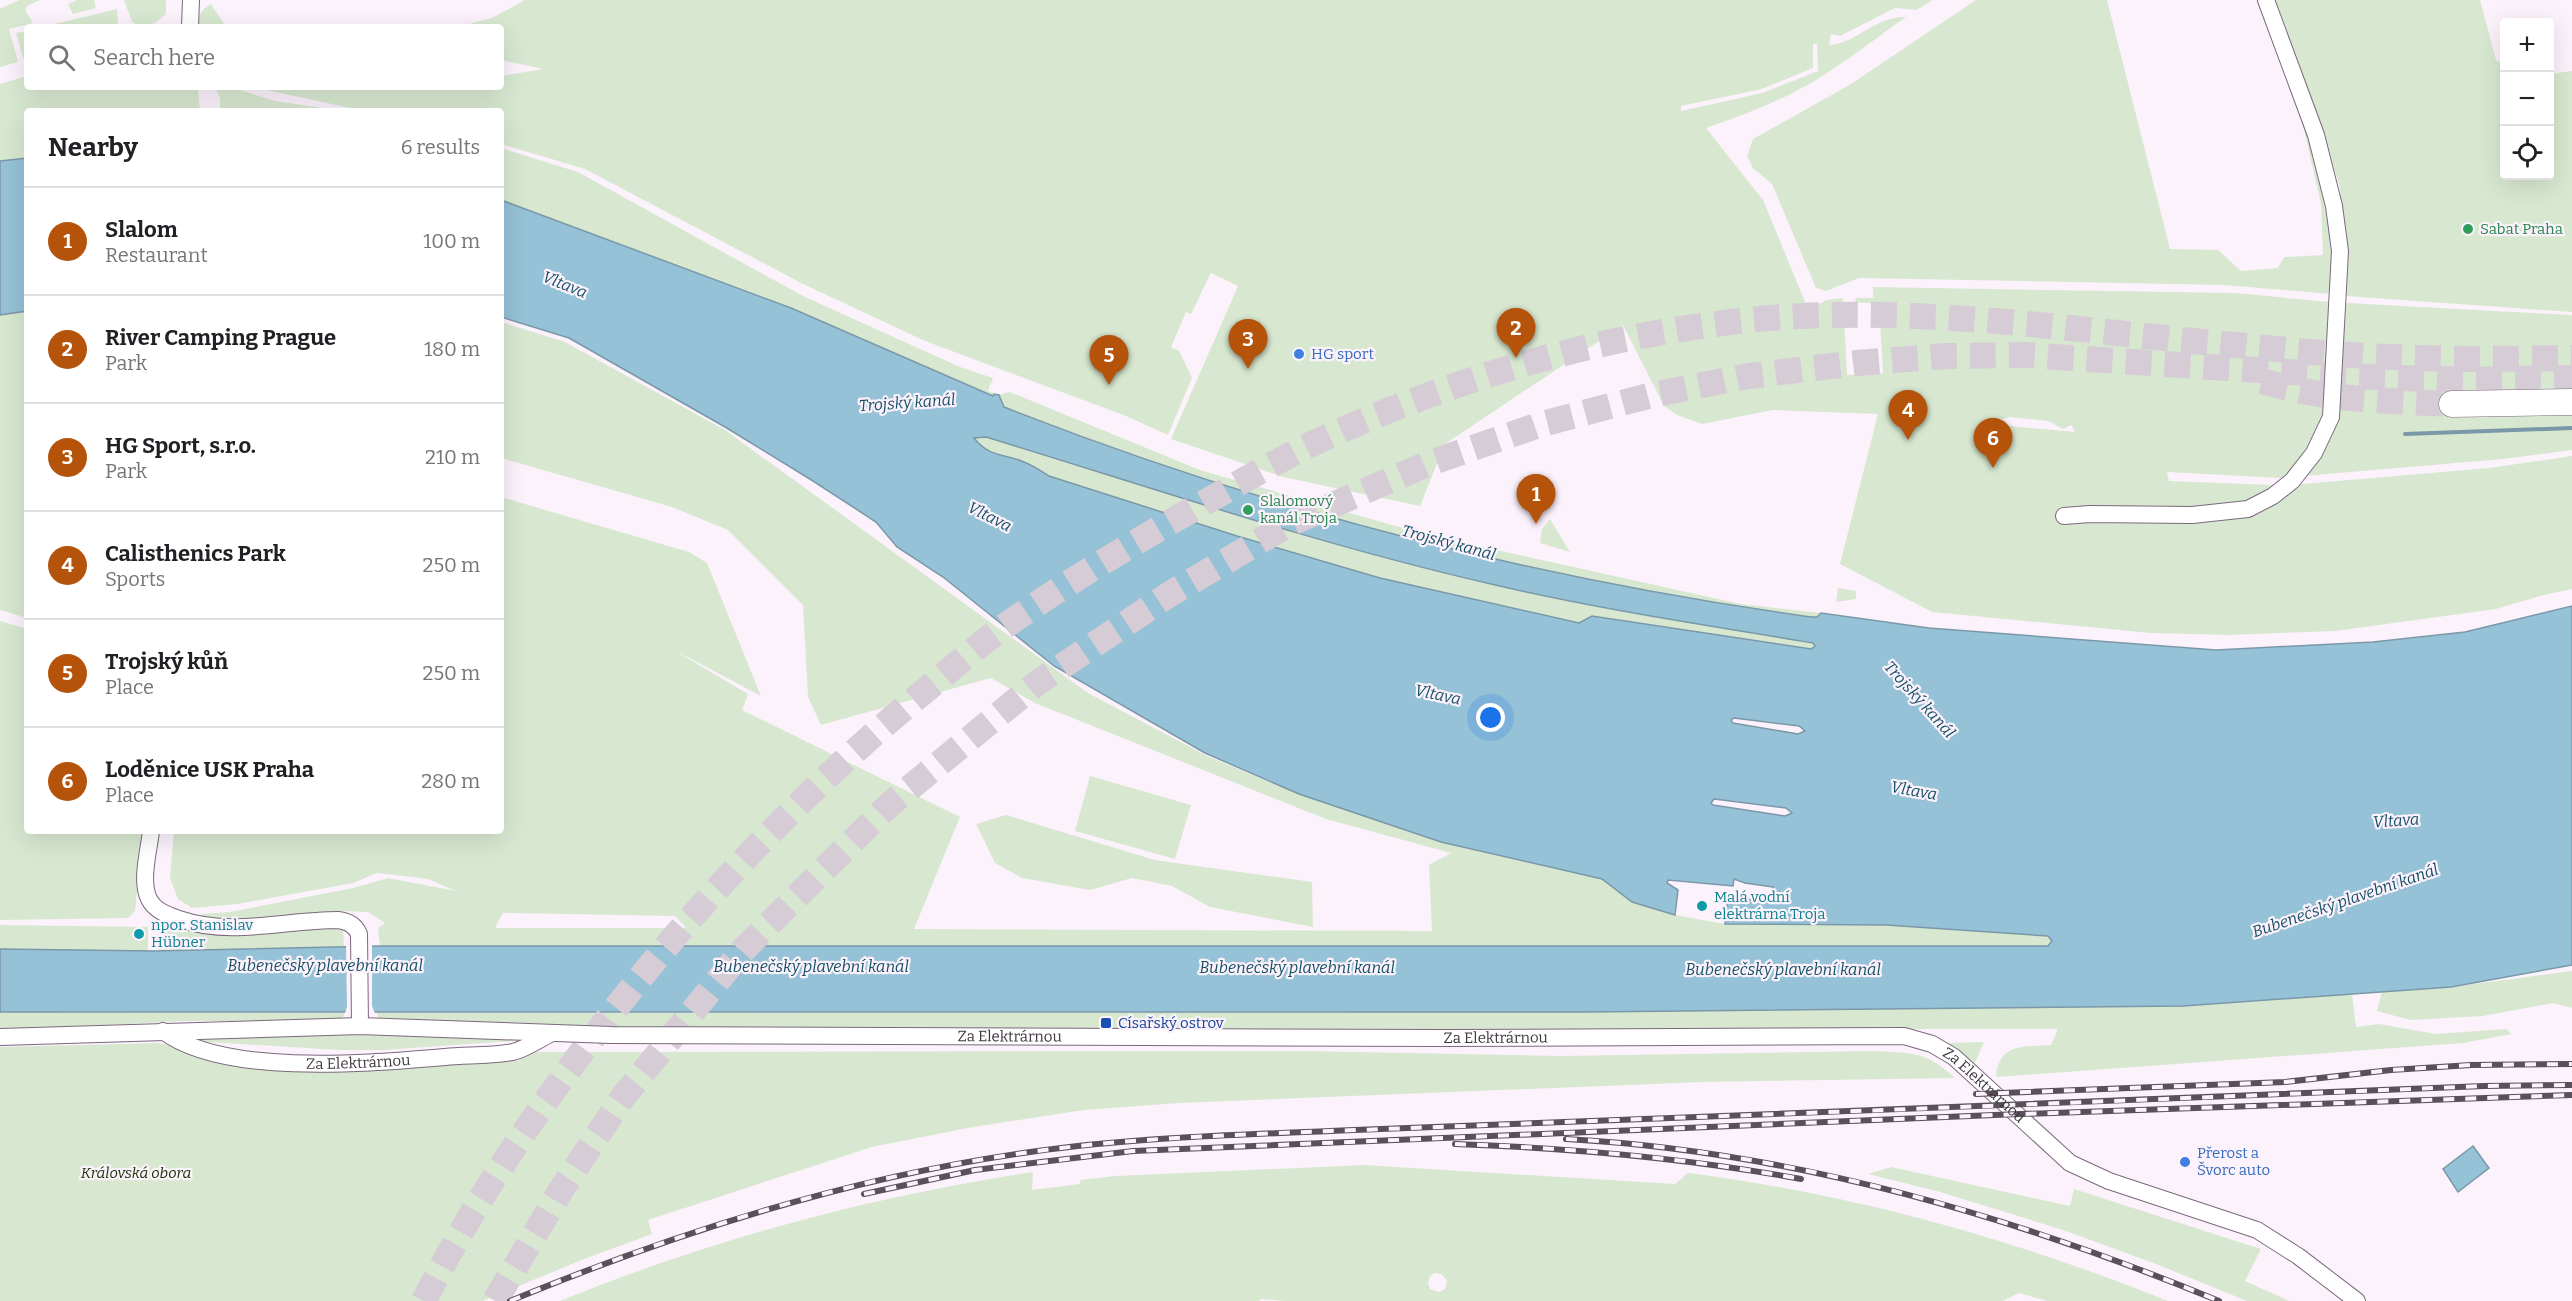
<!DOCTYPE html>
<html lang="en">
<head>
<meta charset="utf-8">
<style>
	:root { --surface:#fff; --page:#f6f6f6; --text:#202124; --muted:#757577; --line:#e0e0e0; --accent:#b45309 }
	body { margin:0; font-family:Bitter,serif; background:var(--page); color:var(--text) }
	.controls { position:absolute; right:18px; top:18px; display:grid; overflow:hidden; border-radius:6px; box-shadow:0 6px 24px #0002 }
	.controls button { width:54px; height:54px; display:grid; place-items:center; padding:0; border:0; border-bottom:2px solid var(--line); background:var(--surface); color:var(--text); font:30px sans-serif }
	.you { position:absolute; left:1491px; top:718px; width:21px; height:21px; margin:-15px; border:4px solid #fff; border-radius:50%; background:#1a73e8; box-shadow:0 0 0 9px #1a73e833 }
	.badge { display:grid; place-items:center; width:39px; height:39px; border-radius:50%; background:var(--accent); color:#fff; font-size:20px; font-weight:700 }
	.pin { position:absolute; translate:-50% -50px; filter:drop-shadow(0 2px 3px #0008) }
	.pin::after { content:''; position:absolute; top:32px; width:21px; height:18px; background:inherit; clip-path:polygon(0 0,100% 0,50% 100%) }
	.list { margin:0; padding:0; list-style:none }
	h2 { display:flex; justify-content:space-between; align-items:center; height:78px; margin:0; padding:0 24px; font-size:26px }
	h2 small { font-size:20px; font-weight:400; color:var(--muted) }
	.list li { display:grid; grid-template-columns:39px 1fr auto; gap:18px; align-items:center; box-sizing:border-box; height:108px; padding:0 24px; border-top:2px solid var(--line) }
	.list b { display:block; font-size:22px; white-space:nowrap }
	.list p { margin:0; font-size:20px; white-space:nowrap; color:var(--muted) }
	.list em { font-size:20px; font-style:normal; color:var(--muted) }
	.icon { flex:none; width:33px; height:33px; fill:none; stroke:currentColor; stroke-width:2; stroke-linecap:round; stroke-linejoin:round }
	.map { position:relative; flex:none; width:2572px; height:1301px; overflow:hidden }
	.search { position:absolute; background:var(--surface); box-shadow:0 6px 24px #0002; left:24px; top:24px; width:480px; height:66px; display:flex; align-items:center; gap:15px; box-sizing:border-box; padding:0 21px; border-radius:6px; color:var(--muted); font-size:22px }
	.panel { position:absolute; background:var(--surface); box-shadow:0 6px 24px #0002; left:24px; top:108px; width:480px; height:726px; border-radius:6px }
	.map>svg:first-child { display:block }
</style>
</head>
<body>
<div class="map">
<svg width="2572" height="1301" viewBox="0 0 2572 1301">
	<rect width="100%" height="100%" fill="#fcf2fc"/>
	<g fill="#d8e8d0" fill-rule="evenodd">
		<path d="M19 0H40L27 6 25 10 33 23 9 29 18 62 0 67V9Z"/>
		<path d="M77 0H94L96 8 73 14 68 4Z"/>
		<path d="M124 0H166V14L155 23 141 27 132 22Z"/>
		<path d="M525 0H1933L1916 10 1895 8 1840 36 1831 34 1829 45C1858 43 1876 15 1906 17 1876 38 1847 61 1816 80 1781 101 1744 115 1706 128L1763 200 1808 309 1827 300 1843 298 1847 375 1883 373 1879 304 1855 302 1856 298H1873V287L2235 293 2329 302 2572 315V389L2452 392 2572 411V450L2503 459 2280 478 2167 472 2169 481 2273 485 2303 484 2489 468 2572 456V589L2544 595 2496 609 2335 631 2229 635 2151 633 1932 612 1840 564 1878 414 1773 410 1702 424 1677 415 1664 406 1623 325 1445 444 1420 506 1283 477 1171 439 1238 286 1211 273 1191 314 1186 312 1171 347 1179 351 1192 378 1168 435 1126 416 925 341 803 284 585 169 501 144V111H364L253 87H501V76L543 69 501 60V27H458L492 18ZM1813 44H1817L1818 71 1762 93 1681 111V106L1762 89 1813 68ZM2009 417 2048 421 2063 429 2071 425 2075 432 2000 425 1997 421Z"/>
		<path d="M1976 0H2107L2170 249 2218 250 2241 271 2278 268 2284 257 2323 255 2321 204 2299 108 2326 192 2333 254V294L2223 285 1859 278 1826 291 1816 288 1772 184 1753 168 1747 156 1753 139 1851 84Z"/>
		<path d="M2273 0H2480L2496 60 2504 64V176H2550V74L2572 71V312L2346 296V251L2340 187 2312 101Z"/>
		<path d="M211 4 226 27H199C197 16 202 9 211 4Z"/>
		<path d="M117 9 118 27H42Z"/>
		<path d="M27 31V59L24 60 16 33Z"/>
		<path d="M27 76V87H198L200 111H27V158L0 161V84Z"/>
		<path d="M215 87H230L275 101 343 111H220V98Z"/>
		<path d="M501 148 578 172 803 296 960 367 993 378 988 391 999 395 1010 392 1200 470 1420 533 1741 604 1821 613 1817 617 1815 646 1811 649 1592 616 1580 623 1380 578 1237 536 1049 476C1041 471 1032 465 1024 462 1002 453 991 459 973 438L993 396 791 308 501 200Z"/>
		<path d="M27 311V618L0 610V315Z"/>
		<path d="M501 322 565 342 725 430 1088 693 1209 757 1299 794 1441 842 1602 879 1632 902 1675 915 1725 924 1886 925 2048 936 2052 941 2048 946H380L378 928 385 923 368 912 339 911 239 920 202 918V914L230 912 353 888 388 878 456 891 428 879 377 873 353 883 237 904 192 908 178 899 170 878 174 831H501V497L689 552 707 563 761 696 672 649 748 694 742 710 960 817 914 929 1432 931 1429 865 1451 853 1326 819 1035 703 991 678 821 725 808 697 803 605 728 530 672 507 501 458ZM503 913 675 916 686 928H495Z"/>
		<path d="M1550 519 1570 552 1540 543 1542 529Z"/>
		<path d="M1838 588 1856 591V599L1836 602Z"/>
		<path d="M0 621 27 629V831H143L135 911 128 918 0 920Z"/>
		<path d="M1090 776 1191 805 1175 859 1075 831Z"/>
		<path d="M1006 815 1155 860 1312 882 1313 927 1210 907 1172 886 1132 878 1090 890 1022 878 995 863 976 824Z"/>
		<path d="M0 925 148 927V951L0 949Z"/>
		<path d="M158 925H171L224 936 332 927 343 928 344 947 159 951Z"/>
		<path d="M2572 971V1008L2553 1003 2483 1016 2410 1020 2377 1011 2382 992 2451 987Z"/>
		<path d="M2352 994 2356 1027 2379 1024 2436 1034 2506 1029 2512 1034 2463 1043 1996 1077C1999 1042 2025 1047 2051 1045L2058 1029 878 1030 603 1027 528 1023 379 1020 377 1013 1586 1012 2183 1006Z"/>
		<path d="M0 1012 344 1013 342 1021H182L0 1031Z"/>
		<path d="M190 1034H524V1040L385 1050H338L193 1041Z"/>
		<path d="M1984 1042 1974 1065 1948 1043Z"/>
		<path d="M159 1043 284 1070 444 1061H519L528 1052 1303 1051 1560 1056 1876 1051C1915 1054 1924 1050 1955 1078L1702 1082 1179 1103 1084 1110 973 1127 872 1147 648 1220 652 1234 584 1259 483 1301H0V1047Z"/>
		<path d="M1364 1165 1675 1184 1688 1173C1853 1194 2014 1239 2168 1301H2047L2019 1293 2003 1301H1285L1260 1299V1301H560C711 1239 871 1197 1033 1172L1032 1190 1080 1184V1180L1116 1176ZM1435 1273 1441 1274 1447 1280 1445 1289 1439 1292 1430 1289 1428 1283 1430 1276Z"/>
		<path d="M1891 1167 2070 1206 2074 1189 2261 1249 2245 1281 2289 1301H2247L2156 1264 2063 1230 1940 1192 1868 1174Z"/>
	</g>
	<g fill="#95c2d6" stroke="#7b98a9" stroke-width="1.5" fill-rule="evenodd">
		<path d="M27 158V311L0 315V161Z"/>
		<path d="M501 200 791 308 993 396 994 394 999 395 1004 407C1263 509 1536 579 1811 617H1817L1821 613 1929 628 2216 650 2373 642 2465 632 2572 606V965L2451 987 2183 1006 1586 1012H0V949L154 951 380 946H2048L2052 941 2048 936 1886 925 1725 924 1728 896 1771 903 1778 901 1782 894 1780 892 1772 893 1773 887 1745 883 1734 879 1733 886 1668 880 1667 883 1678 890 1675 915 1632 902 1602 879 1441 842 1299 794 1205 753 1054 666 943 577 897 547 876 522 813 481 725 427 569 338 501 317ZM986 437C1153 488 1320 545 1491 584 1597 609 1706 625 1813 643L1815 646 1811 649 1592 616 1579 623 1380 578 1237 536 1049 476C1041 471 1032 465 1024 462 1003 453 990 458 974 438ZM1734 718 1799 726 1805 731 1798 734 1733 723 1731 720ZM1714 799 1786 808 1792 813 1785 816 1713 805 1711 803Z"/>
		<path d="M2473 1146 2489 1168 2458 1192 2443 1169Z"/>
	</g>
	<path fill="#fcf2fc" d="M372 943V1006L376 1016H344L347 1007 346 944Z"/>
	<g fill="none" stroke-linecap="round" stroke-linejoin="round">
		<path stroke="#7b98a9" stroke-width="4" d="M2405 434 2572 428"/>
		<g stroke="#d6ccd6" stroke-width="26" stroke-dasharray="26 13" stroke-linecap="butt">
			<path d="M2262 381C2324 400 2388 401 2452 404"/>
			<path d="M424 1301C475 1199 541 1103 612 1013 704 896 806 789 921 694 944 675 967 655 990 637 1055 589 1125 548 1195 508 1236 485 1276 461 1318 441 1465 373 1622 329 1784 317 1924 308 2063 328 2203 342 2258 347 2313 353 2368 356 2436 360 2504 359 2572 358"/>
			<path d="M495 1301 561 1190 623 1097 742 951 889 805 1037 683 1170 594 1289 524 1427 464 1542 424 1652 395 1749 376 1857 363 1947 356 2025 355 2368 377 2469 380 2572 378"/>
		</g>
		<defs>
			<g id="minor">
				<path d="M190 27 191 0"/>
				<path d="M2064 516 2090 514 2192 515 2248 509 2273 496 2292 481 2314 453 2331 417 2340 251 2334 206 2316 135 2266 0"/>
				<path d="M151 831C149 850 140 881 149 899 155 911 168 915 179 919 232 937 284 920 338 920 348 921 355 925 359 934L360 1026"/>
				<path id="s1" d="M163 1031C224 1077 371 1063 445 1057 467 1055 491 1056 513 1052 525 1049 538 1040 550 1034"/>
				<path id="s2" d="M0 1037 360 1026 611 1035 1442 1038 1904 1036 1932 1044 1954 1057 2070 1163 2109 1181 2257 1230 2298 1256 2357 1301"/>
			</g>
			<path id="highway" d="M2452 404 2572 402"/>
		</defs>
		<use href="#minor" stroke="#7b687d" stroke-width="18"/>
		<use href="#highway" stroke="#7b687d" stroke-width="27"/>
		<use href="#minor" stroke="#fff" stroke-width="16"/>
		<use href="#highway" stroke="#fff" stroke-width="26"/>
		<defs>
			<g id="rail">
				<path d="M1976 1094 2285 1082 2391 1070 2471 1065 2572 1064"/>
				<path d="M1566 1139C1791 1151 2011 1215 2219 1301"/>
				<path d="M1455 1144C1572 1148 1687 1158 1801 1179"/>
				<path d="M864 1194 975 1170 1133 1151 1994 1115 2572 1095"/>
				<path d="M510 1301C677 1232 851 1177 1030 1152 1129 1138 1230 1135 1330 1131 1444 1127 1558 1122 1671 1118 1942 1108 2213 1097 2484 1086L2572 1085"/>
			</g>
		</defs>
		<use href="#rail" stroke="#5a505a" stroke-width="6"/>
		<use href="#rail" stroke="#fcf2fc" stroke-width="4" stroke-dasharray="11" stroke-linecap="butt"/>
	</g>
	<g fill="#2e9e5b" stroke="#fcf2fc" stroke-width="2">
		<circle cx="2468" cy="229" r="6"/>
		<circle cx="1248" cy="510" r="6"/>
	</g>
	<g fill="#3f7fe0" stroke="#fcf2fc" stroke-width="2">
		<circle cx="1299" cy="354" r="6"/>
		<circle cx="2185" cy="1162" r="6"/>
	</g>
	<g fill="#0f9aa8" stroke="#fcf2fc" stroke-width="2">
		<circle cx="1702" cy="906" r="6"/>
		<circle cx="139" cy="934" r="6"/>
	</g>
	<rect fill="#1a4fb4" stroke="#fcf2fc" stroke-width="2" x="1100" y="1017" width="12" height="12" rx="3"/>
	<g text-anchor="middle" stroke-width="4.5" stroke-linejoin="round" paint-order="stroke">
		<g font-size="15" fill="#27864d" stroke="#fcf2fc" text-anchor="start">
			<text x="2480" y="234">Sabat Praha</text>
			<text x="1260" y="506">Slalomový<tspan x="1260" dy="17">kanál Troja</tspan></text>
		</g>
		<g font-size="15" fill="#366cbe" stroke="#fcf2fc" text-anchor="start">
			<text x="1311" y="359">HG sport</text>
			<text x="2197" y="1158">Přerost a<tspan x="2197" dy="17">Švorc auto</tspan></text>
		</g>
		<g font-size="15" fill="#0d838f" stroke="#fcf2fc" text-anchor="start">
			<text x="1714" y="902">Malá vodní<tspan x="1714" dy="17">elektrárna Troja</tspan></text>
			<text x="151" y="930">npor. Stanislav<tspan x="151" dy="17">Hübner</tspan></text>
		</g>
		<g font-size="15" fill="#164399" stroke="#fcf2fc" text-anchor="start">
			<text x="1118" y="1028">Císařský ostrov</text>
		</g>
		<g font-size="15" fill="#3f3640" stroke="#fcf2fc">
			<text dy="5" stroke="none"><textPath href="#s2" startOffset="1010">Za Elektrárnou</textPath></text>
			<text dy="5" stroke="none"><textPath href="#s2" startOffset="1496">Za Elektrárnou</textPath></text>
			<text dy="5" stroke="none"><textPath href="#s1" startOffset="201">Za Elektrárnou</textPath></text>
			<text dy="5" stroke="none"><textPath href="#s2" startOffset="2000">Za Elektrárnou</textPath></text>
		</g>
		<g font-size="15" font-style="italic" fill="#153200" stroke="#fcf2fc">
			<text x="136" y="1178">Královská obora</text>
		</g>
		<g font-size="16" font-style="italic" fill="#155166" stroke="#fcf2fc">
			<text transform="translate(565 284) rotate(22)" y="6">Vltava</text>
			<text transform="translate(907 402) rotate(-4)" y="6">Trojský kanál</text>
			<text transform="translate(990 516) rotate(27)" y="6">Vltava</text>
			<text transform="translate(1449 542) rotate(15)" y="6">Trojský kanál</text>
			<text transform="translate(1438 694) rotate(12)" y="6">Vltava</text>
			<text transform="translate(1920 699) rotate(48)" y="6">Trojský kanál</text>
			<text transform="translate(1914 790) rotate(10)" y="6">Vltava</text>
			<text transform="translate(2396 820) rotate(-4)" y="6">Vltava</text>
			<text transform="translate(2345 900) rotate(-19)" y="6">Bubenečský plavební kanál</text>
			<text x="325" y="971">Bubenečský plavební kanál</text>
			<text x="811" y="972">Bubenečský plavební kanál</text>
			<text x="1297" y="973">Bubenečský plavební kanál</text>
			<text x="1783" y="975">Bubenečský plavební kanál</text>
		</g>
	</g>
</svg>
<div class="controls">
<button>+</button>
<button>−</button>
<button><svg class="icon" aria-label="locate" viewBox="0 0 24 24"><circle cx="12" cy="12" r="6"/><path d="M12 2v4M12 18v4M2 12h4M18 12h4"/></svg></button>
</div>
<div class="you"></div>
<div class="pin badge" style="left:1536px;top:524px">1</div>
<div class="pin badge" style="left:1516px;top:358px">2</div>
<div class="pin badge" style="left:1248px;top:369px">3</div>
<div class="pin badge" style="left:1908px;top:440px">4</div>
<div class="pin badge" style="left:1109px;top:385px">5</div>
<div class="pin badge" style="left:1993px;top:468px">6</div>
<div class="search"><svg class="icon" aria-label="search" viewBox="0 0 24 24"><circle cx="10" cy="10" r="6"/><path d="M15 15l6 6"/></svg>Search here</div>
<section class="panel">
<h2>Nearby<small>6 results</small></h2>
<ul class="list">
<li><span class="badge">1</span><div><b>Slalom</b><p>Restaurant</p></div><em>100 m</em></li>
<li><span class="badge">2</span><div><b>River Camping Prague</b><p>Park</p></div><em>180 m</em></li>
<li><span class="badge">3</span><div><b>HG Sport, s.r.o.</b><p>Park</p></div><em>210 m</em></li>
<li><span class="badge">4</span><div><b>Calisthenics Park</b><p>Sports</p></div><em>250 m</em></li>
<li><span class="badge">5</span><div><b>Trojský kůň</b><p>Place</p></div><em>250 m</em></li>
<li><span class="badge">6</span><div><b>Loděnice USK Praha</b><p>Place</p></div><em>280 m</em></li>
</ul>
</section>
</div>
</body>
</html>
